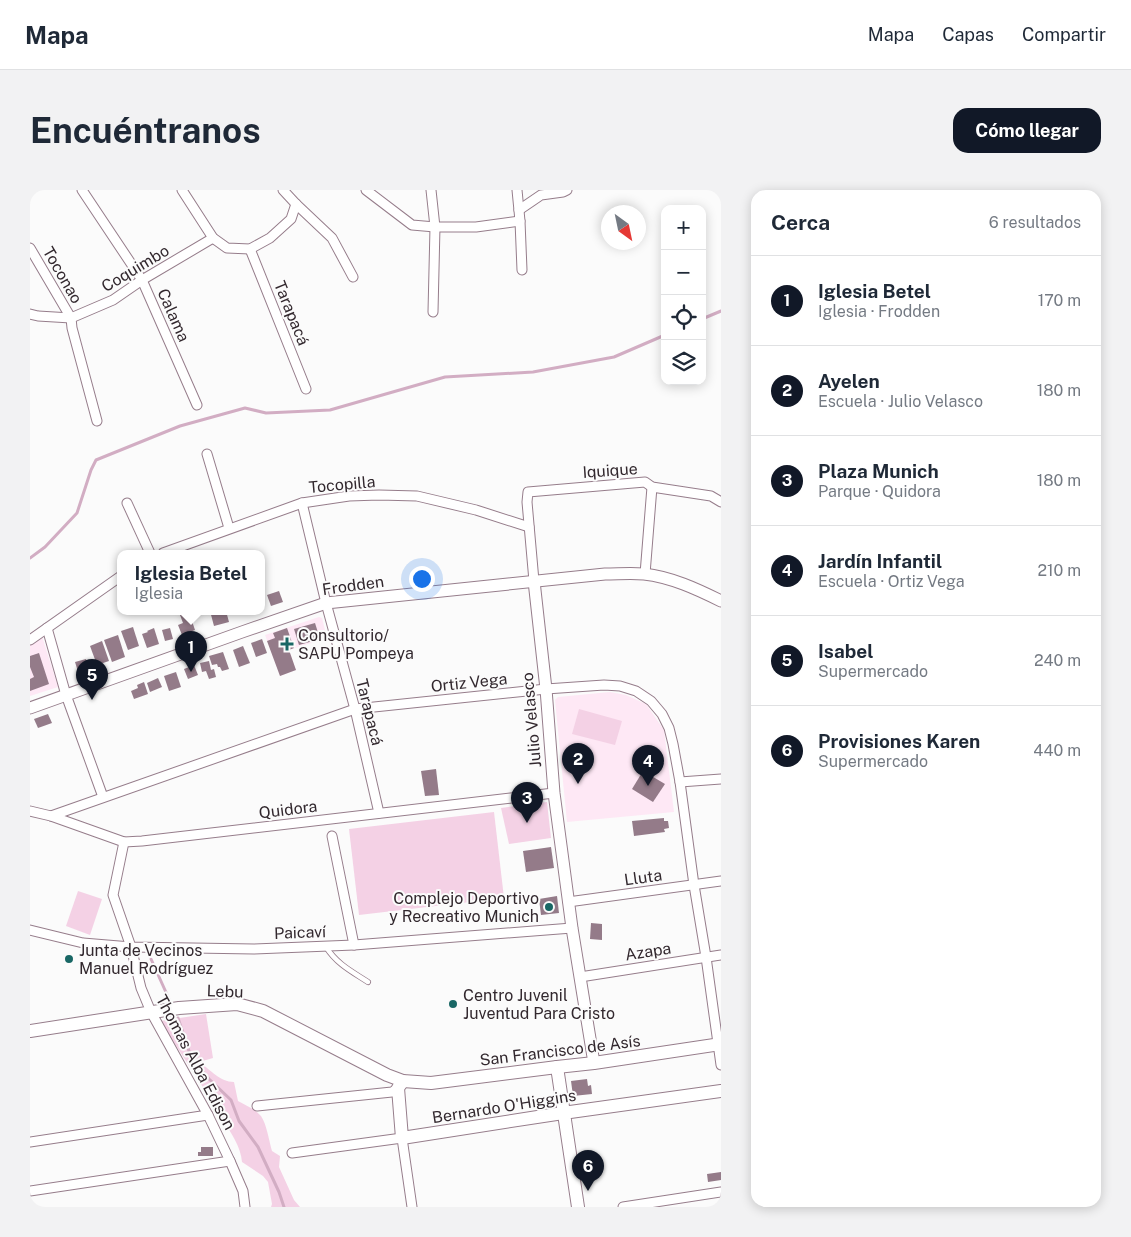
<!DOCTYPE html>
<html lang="es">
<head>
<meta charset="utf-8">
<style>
	:root { --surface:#fff; --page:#f2f2f3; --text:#1f2937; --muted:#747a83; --line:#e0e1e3; --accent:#111827 }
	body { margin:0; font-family:"Public Sans",sans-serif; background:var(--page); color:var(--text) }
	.controls { position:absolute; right:15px; top:15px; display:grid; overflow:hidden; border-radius:10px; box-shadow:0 2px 12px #0003 }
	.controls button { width:45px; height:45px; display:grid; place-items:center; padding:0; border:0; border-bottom:1px solid var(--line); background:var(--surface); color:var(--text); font:25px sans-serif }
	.compass { position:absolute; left:571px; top:15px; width:45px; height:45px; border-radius:50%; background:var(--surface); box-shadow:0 2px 12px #0003; rotate:147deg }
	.you { position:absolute; left:391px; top:388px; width:18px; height:18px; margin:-12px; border:4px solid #fff; border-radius:50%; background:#1a73e8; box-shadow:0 0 0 8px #1a73e833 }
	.badge { display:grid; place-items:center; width:32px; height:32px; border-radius:50%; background:var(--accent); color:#fff; font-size:16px; font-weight:700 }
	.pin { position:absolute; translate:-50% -41px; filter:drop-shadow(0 1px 2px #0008) }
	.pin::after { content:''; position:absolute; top:26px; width:18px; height:15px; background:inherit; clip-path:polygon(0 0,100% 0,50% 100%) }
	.popup { position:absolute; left:87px; top:360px; width:148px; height:65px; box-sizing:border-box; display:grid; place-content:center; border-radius:10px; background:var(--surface); filter:drop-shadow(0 1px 4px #0005); font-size:16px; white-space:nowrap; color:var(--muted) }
	.popup b { font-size:19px; color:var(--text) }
	.popup::after { content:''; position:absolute; left:50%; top:100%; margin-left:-10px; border:10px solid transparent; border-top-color:var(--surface) }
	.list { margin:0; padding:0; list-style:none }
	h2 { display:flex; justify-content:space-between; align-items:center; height:65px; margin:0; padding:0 20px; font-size:21px }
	h2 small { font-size:16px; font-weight:400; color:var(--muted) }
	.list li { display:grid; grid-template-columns:32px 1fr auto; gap:15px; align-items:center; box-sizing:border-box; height:90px; padding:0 20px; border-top:1px solid var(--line) }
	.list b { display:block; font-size:19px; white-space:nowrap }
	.list p { margin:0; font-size:16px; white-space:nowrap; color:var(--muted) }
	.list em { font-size:16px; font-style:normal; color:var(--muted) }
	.icon { flex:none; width:28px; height:28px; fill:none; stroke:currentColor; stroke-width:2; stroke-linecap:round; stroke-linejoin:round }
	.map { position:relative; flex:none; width:691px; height:1017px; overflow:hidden; border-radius:15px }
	header { display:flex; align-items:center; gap:30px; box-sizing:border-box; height:70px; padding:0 25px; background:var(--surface); border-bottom:1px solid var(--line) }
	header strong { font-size:24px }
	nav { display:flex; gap:28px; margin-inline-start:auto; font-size:18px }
	.intro { display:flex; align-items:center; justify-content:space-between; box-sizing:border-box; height:120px; padding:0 30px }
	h1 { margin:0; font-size:35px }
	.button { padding:12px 22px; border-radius:15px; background:var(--accent); color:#fff; font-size:18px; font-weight:700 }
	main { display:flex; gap:30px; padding:0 30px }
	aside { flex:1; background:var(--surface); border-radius:15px; box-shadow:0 2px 12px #0003 }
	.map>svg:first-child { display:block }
</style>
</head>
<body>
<header>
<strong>Mapa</strong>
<nav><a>Mapa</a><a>Capas</a><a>Compartir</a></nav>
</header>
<div class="intro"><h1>Encuéntranos</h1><a class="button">Cómo llegar</a></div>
<main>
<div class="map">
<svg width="691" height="1017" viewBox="0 0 691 1017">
	<rect width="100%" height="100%" fill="#fbfbfb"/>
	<g fill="#fee8f5">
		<path d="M289 427 292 428 297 448 259 460 266 480 250 486 235 445Z"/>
		<path d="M12 446 28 497 0 506V455Z"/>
		<path d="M580 502 596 505 616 514 634 540 644 622 537 632 525 510 528 507Z"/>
	</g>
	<g fill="#f4d1e5">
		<path d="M549 519 592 531 585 555 542 544Z"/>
		<path d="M517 612 521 648 479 654 471 618Z"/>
		<path d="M464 622 474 708 329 725 319 639Z"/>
		<path d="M48 701 72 709 60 745 36 736Z"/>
		<path d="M176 824 183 868 169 872C181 880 190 892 204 892L208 911C215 915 225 919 231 926 237 935 239 951 242 961L250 966 249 977 264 1010 270 1017H241L242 1014 238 992 233 986 212 972C211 957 201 943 193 930 173 896 151 864 130 831Z"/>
	</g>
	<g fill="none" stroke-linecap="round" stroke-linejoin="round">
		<g stroke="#d2adc3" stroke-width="3">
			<path d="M672 129 691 121"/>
			<path d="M0 368 15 357 47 323 61 280 66 270 150 236 215 218 236 223 300 220 415 187 503 182 584 167 635 145"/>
			<path d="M121 769 139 809"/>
			<path d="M148 828 161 867 179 889 201 910 209 931 228 957 249 1002 254 1017"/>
		</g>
	</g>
	<g fill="#947b89">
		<path d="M249 401 253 412 241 416 237 405Z"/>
		<path d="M180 421H196L199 432 184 436Z"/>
		<path d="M159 422 165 440 152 445 148 435 153 433 150 425Z"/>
		<path d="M285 433 290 449 269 455 264 439Z"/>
		<path d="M103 437 109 456 98 460 91 441Z"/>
		<path d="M124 438 129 454 117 458 112 444 118 442 117 441Z"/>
		<path d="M140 438 143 449 135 451 132 440Z"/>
		<path d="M257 438 264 458 259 460 266 480 250 486 237 451 245 448 243 443Z"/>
		<path d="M88 445 95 467 82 472 74 450Z"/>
		<path d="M232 449 237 463 226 467 221 453Z"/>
		<path d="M72 451 79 471 67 475 60 456Z"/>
		<path d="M213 456 220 473 209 477 203 460Z"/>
		<path d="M193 462 199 479 192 481 190 477H188L187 474 182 475 179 466Z"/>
		<path d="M9 463 19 494 0 501V489L4 487 0 477V466Z"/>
		<path d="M56 469 60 481 49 485 45 472Z"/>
		<path d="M179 471 181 480 184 479 186 487 179 489 176 481 172 482 170 473Z"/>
		<path d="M164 475 168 485 158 489 154 479Z"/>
		<path d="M146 482 151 497 139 501 134 486Z"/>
		<path d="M128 488 132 497 120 502 117 493Z"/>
		<path d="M114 492 118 504 104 509 101 501 108 498 107 495Z"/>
		<path d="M18 524 22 533 8 538 4 529Z"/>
		<path d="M406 579 409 605 395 606 391 581Z"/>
		<path d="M613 581 635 594 623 612 602 599Z"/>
		<path d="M634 628V631H638L639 638 634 639 635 642 604 646 602 631Z"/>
		<path d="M521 657 524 678 496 682 493 661Z"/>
		<path d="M527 706 529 723 511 725 509 709Z"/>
		<path d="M561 733 572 734V750L560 749Z"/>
		<path d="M557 889 558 896 561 895 562 904 543 906 541 891Z"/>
		<path d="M171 957H183V966H168V962H171Z"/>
		<path d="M691 982V990L678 992 677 984Z"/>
	</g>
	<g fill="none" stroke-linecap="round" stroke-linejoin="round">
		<defs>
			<path id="service" d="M296 757C307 774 321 781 338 792"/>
			<g id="minor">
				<path d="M52 0 112 90 167 215"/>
				<path d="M152 0 183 48 197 58 220 59 240 48 261 29 266 14"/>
				<path d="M253 0 266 14 302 48 323 87"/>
				<path d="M336 0 382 35 405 37H446L490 31"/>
				<path d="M401 0 405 37 403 122"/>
				<path d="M487 0 490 31 492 80"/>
				<path d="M489 20 511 5 533 2 537 0"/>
				<path d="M0 58 41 128 42 138 67 231"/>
				<path d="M220 59 276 199"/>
				<path d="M0 124 8 126 41 128 83 110 112 90 183 48"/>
				<path d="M177 264 199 338"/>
				<path d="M97 313 120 363"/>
				<path d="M272 313 296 413 325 519 349 623"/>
				<path d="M133 363 272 313 319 306 349 305 387 306 446 320 499 337"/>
				<path d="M615 384 622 297"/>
				<path d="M504 391 497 312 498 302 615 292 622 297 681 306 691 312"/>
				<path d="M17 438 36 505 73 607"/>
				<path d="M0 450 91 386"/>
				<path d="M650 592 691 589"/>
				<path d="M0 621 21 626 94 652 112 651 524 603"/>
				<path d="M21 626 325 519 516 499 574 495 590 496 606 501 621 511 632 524 639 538 643 554 650 592 664 695 676 767 691 875"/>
				<path d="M302 646 324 755"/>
				<path d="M94 652 83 705 101 757 111 798 121 822 178 925 200 971 213 1001 215 1017"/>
				<path d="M538 712 691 691"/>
				<path d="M0 740 53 753 101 757 224 759 324 755 542 738"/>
				<path d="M550 787 691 765"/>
				<path d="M227 916 362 902 368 898"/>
				<path d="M0 952 178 925"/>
				<path d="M262 963 372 948 382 1017"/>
				<path d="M0 1001 200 971"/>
				<path d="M593 1017 691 1002"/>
			</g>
			<g id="tertiary">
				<path d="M504 391 516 499 524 603 542 738 564 873"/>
				<path d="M0 518 212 442 296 413 575 384C588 384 601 383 614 384 641 387 667 399 691 411"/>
			</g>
			<g id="secondary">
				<path d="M0 841 149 818 207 814 233 821 357 885 373 891 401 893 527 877 564 873 691 854"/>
				<path d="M527 877 548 1017"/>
				<path d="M373 891 368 898 372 948 533 923 691 901"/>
			</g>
		</defs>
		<use href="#service" stroke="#967d8b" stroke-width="6"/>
		<use href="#minor" stroke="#967d8b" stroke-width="11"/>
		<use href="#tertiary" stroke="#967d8b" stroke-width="13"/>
		<use href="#secondary" stroke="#967d8b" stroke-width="14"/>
		<use href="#service" stroke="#fff" stroke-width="4.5"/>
		<use href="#minor" stroke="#fff" stroke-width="9"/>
		<use href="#tertiary" stroke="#fff" stroke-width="11"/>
		<use href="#secondary" stroke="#fff" stroke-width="12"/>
	</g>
	<g fill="#196765" stroke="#fbfbfb" stroke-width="2">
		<path d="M254.5 446.5h5v5h5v5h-5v5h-5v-5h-5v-5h5z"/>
		<circle cx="519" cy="717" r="5"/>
		<circle cx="39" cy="769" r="5"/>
		<circle cx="423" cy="814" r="5"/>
	</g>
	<g text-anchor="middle" stroke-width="4" stroke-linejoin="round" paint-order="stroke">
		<g font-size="16" fill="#32282e" stroke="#fbfbfb">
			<text transform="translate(105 78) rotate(-31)" y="6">Coquimbo</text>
			<text transform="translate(33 85) rotate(60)" y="6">Toconao</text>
			<text transform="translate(262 123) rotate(68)" y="6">Tarapacá</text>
			<text transform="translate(144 125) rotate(66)" y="6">Calama</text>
			<text transform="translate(580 280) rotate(-4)" y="6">Iquique</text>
			<text transform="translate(312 294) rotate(-5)" y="6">Tocopilla</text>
			<text transform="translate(323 395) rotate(-8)" y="6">Frodden</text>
			<text transform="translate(439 492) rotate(-6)" y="6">Ortiz Vega</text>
			<text transform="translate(340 522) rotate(76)" y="6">Tarapacá</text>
			<text transform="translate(501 530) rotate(-95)" y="6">Julio Velasco</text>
			<text transform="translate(258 619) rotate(-7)" y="6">Quidora</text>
			<text transform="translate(613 687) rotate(-8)" y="6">Lluta</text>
			<text transform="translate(270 742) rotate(-2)" y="6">Paicaví</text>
			<text transform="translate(618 761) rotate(-9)" y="6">Azapa</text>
			<text transform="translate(195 801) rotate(2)" y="6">Lebu</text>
			<text transform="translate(530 860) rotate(-7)" y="6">San Francisco de Asís</text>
			<text transform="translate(166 872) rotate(62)" y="6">Thomas Alba Edison</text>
			<text transform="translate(474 916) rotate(-9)" y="6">Bernardo O'Higgins</text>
		</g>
		<g font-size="16" fill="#32282e" stroke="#fbfbfb" text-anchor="start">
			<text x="268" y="451">Consultorio/<tspan x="268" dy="18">SAPU Pompeya</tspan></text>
			<text x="509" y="714" text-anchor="end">Complejo Deportivo<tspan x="509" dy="18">y Recreativo Munich</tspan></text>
			<text x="49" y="766">Junta de Vecinos<tspan x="49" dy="18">Manuel Rodríguez</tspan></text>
			<text x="433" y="811">Centro Juvenil<tspan x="433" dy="18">Juventud Para Cristo</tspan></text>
		</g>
	</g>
</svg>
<div class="controls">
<button>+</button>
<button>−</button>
<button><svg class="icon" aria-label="locate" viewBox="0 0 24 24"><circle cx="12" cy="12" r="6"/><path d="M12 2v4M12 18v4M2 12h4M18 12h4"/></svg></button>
<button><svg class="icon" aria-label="layers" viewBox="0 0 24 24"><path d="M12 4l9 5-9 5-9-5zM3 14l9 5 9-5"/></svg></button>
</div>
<svg class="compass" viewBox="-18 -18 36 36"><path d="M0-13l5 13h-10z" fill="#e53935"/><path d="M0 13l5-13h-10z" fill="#747a83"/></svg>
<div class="you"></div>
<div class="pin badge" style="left:161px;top:482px">1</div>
<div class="popup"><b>Iglesia Betel</b>Iglesia</div>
<div class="pin badge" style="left:548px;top:594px">2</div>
<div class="pin badge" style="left:497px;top:633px">3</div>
<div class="pin badge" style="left:618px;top:596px">4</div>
<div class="pin badge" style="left:62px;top:510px">5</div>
<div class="pin badge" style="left:558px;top:1001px">6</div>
</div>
<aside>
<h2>Cerca<small>6 resultados</small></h2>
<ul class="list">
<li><span class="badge">1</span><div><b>Iglesia Betel</b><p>Iglesia · Frodden</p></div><em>170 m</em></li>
<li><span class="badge">2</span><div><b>Ayelen</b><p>Escuela · Julio Velasco</p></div><em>180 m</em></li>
<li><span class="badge">3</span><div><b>Plaza Munich</b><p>Parque · Quidora</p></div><em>180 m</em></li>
<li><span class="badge">4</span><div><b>Jardín Infantil</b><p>Escuela · Ortiz Vega</p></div><em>210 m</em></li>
<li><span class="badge">5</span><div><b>Isabel</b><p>Supermercado</p></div><em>240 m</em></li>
<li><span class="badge">6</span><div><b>Provisiones Karen</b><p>Supermercado</p></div><em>440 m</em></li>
</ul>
</aside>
</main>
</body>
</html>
